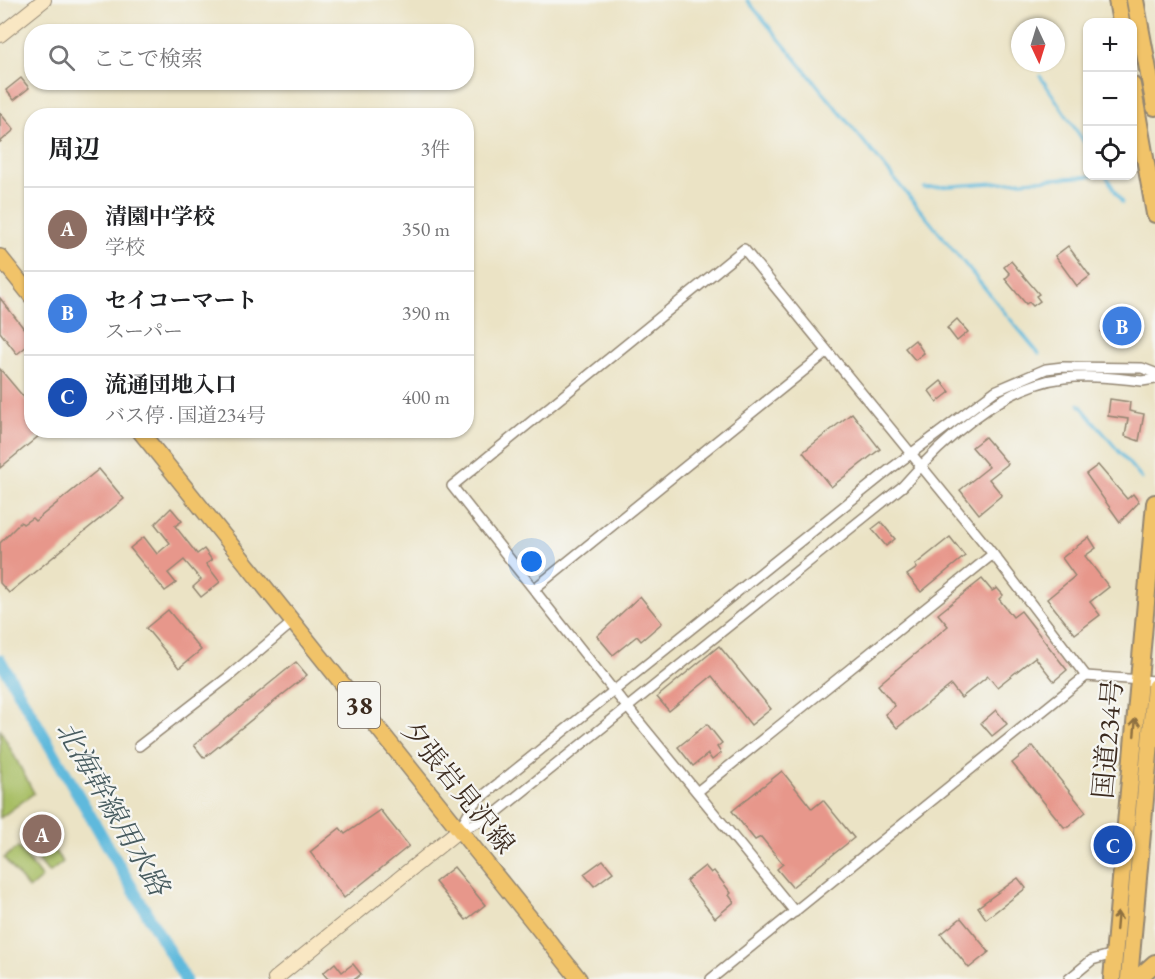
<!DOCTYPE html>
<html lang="ja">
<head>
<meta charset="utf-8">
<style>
	:root { --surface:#fff; --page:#f2f2f2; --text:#202124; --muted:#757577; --line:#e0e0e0; --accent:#ea580c }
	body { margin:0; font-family:"EB Garamond","Noto Serif JP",serif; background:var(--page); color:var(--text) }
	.controls { position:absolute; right:18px; top:18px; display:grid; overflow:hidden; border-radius:12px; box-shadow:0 2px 4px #0004 }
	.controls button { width:54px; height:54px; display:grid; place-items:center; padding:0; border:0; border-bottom:2px solid var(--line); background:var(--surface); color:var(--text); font:30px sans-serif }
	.compass { position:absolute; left:1011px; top:18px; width:54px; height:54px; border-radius:50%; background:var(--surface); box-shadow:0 2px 4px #0004; rotate:176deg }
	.you { position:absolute; left:532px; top:562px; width:21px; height:21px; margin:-15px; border:4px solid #fff; border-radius:50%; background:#1a73e8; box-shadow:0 0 0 9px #1a73e833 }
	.badge { display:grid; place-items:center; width:39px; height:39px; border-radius:50%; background:var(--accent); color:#fff; font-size:20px; font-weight:700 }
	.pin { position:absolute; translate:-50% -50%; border:3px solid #fff; box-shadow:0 2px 6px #0006 }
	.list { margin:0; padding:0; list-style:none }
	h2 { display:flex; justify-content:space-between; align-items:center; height:78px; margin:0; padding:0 24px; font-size:26px }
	h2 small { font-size:20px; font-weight:400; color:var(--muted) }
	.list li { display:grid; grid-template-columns:39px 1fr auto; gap:18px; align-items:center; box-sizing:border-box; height:84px; padding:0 24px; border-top:2px solid var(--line) }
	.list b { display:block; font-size:22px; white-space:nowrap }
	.list p { margin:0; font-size:20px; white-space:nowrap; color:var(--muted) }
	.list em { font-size:20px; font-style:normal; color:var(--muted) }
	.icon { flex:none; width:33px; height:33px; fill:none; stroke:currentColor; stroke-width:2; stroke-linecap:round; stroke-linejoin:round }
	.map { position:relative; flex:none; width:1155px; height:979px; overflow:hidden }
	.search { position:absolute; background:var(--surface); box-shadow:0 2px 4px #0004; left:24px; top:24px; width:450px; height:66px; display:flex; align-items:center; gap:15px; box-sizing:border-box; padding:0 21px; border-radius:24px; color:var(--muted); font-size:22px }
	.panel { position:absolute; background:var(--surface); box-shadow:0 2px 4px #0004; left:24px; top:108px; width:450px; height:330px; border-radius:24px }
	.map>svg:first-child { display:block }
</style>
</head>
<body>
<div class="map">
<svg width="1155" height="979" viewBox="0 0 1155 979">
	<rect width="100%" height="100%" fill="#f6f6f2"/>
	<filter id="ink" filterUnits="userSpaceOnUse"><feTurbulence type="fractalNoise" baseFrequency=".0167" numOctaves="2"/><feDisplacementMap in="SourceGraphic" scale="12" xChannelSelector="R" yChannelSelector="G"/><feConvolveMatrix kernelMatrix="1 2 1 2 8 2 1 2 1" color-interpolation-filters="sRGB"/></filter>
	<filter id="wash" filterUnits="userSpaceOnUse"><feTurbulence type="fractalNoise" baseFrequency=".008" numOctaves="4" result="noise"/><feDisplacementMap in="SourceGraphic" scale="24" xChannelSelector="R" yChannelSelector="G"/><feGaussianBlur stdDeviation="1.35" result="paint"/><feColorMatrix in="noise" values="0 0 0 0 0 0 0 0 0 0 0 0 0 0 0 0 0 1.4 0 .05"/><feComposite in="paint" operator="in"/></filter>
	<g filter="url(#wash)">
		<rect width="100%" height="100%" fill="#ebe3c5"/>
		<g fill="#a7be63" stroke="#717440" stroke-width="1.5">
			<path d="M0 729 34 793 0 818Z"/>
			<path d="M38 831 63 862 49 873 24 842Z"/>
			<path d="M18 847 42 878 29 889 4 858Z"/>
		</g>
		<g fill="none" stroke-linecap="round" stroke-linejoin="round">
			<g stroke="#5fb9dc" stroke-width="3">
				<path d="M747 0 1039 354"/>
				<path d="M1040 76 1088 148"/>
				<path d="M1106 176 1122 203"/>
				<path d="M924 188 1093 176"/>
				<path d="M1079 404 1142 479"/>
			</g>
			<path stroke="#5fb9dc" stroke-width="12" d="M0 660 185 979"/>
		</g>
		<g id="blocks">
			<g fill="#e7978b">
				<path d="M21 78 29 88 14 100 6 90Z"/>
				<path d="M0 113 14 130 0 142Z"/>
				<path d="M1068 246 1090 276 1077 286 1055 256Z"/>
				<path d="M1011 261 1039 294 1036 296 1040 301 1033 306 1029 302 1026 304 1005 279 1010 274 1004 267Z"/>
				<path d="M0 298 32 339V342L17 354 0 332Z"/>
				<path d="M1125 312 1137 326 1112 345 1101 332Z"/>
				<path d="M957 319 968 332 957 341 947 328Z"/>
				<path d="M915 340 924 353 915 360 905 348Z"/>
				<path d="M0 369 32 407V430H46L0 468Z"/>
				<path d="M941 381 950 392 937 402 929 391Z"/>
				<path d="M1110 399 1130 402 1129 411 1144 414 1139 441 1125 436 1128 419 1108 416Z"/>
				<path d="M852 413 880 449 831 487 803 452Z"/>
				<path d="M985 437 1008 464 989 479 1002 495 979 514 960 490 989 467 972 447Z"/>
				<path d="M1098 465 1127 499 1133 494 1139 502 1120 522 1086 474Z"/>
				<path d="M99 469 124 499 9 593 0 583V543L21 522 23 524 32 518 35 521Z"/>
				<path d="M171 508 182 521 175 526 197 554 204 549 212 560 206 564 220 582 201 597 193 587 201 580 184 560 168 573 176 583 165 591 130 548 144 537 157 554 170 543 155 524Z"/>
				<path d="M881 522 895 539 886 546 872 529Z"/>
				<path d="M950 537 965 556 921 592 907 575 917 568 915 565Z"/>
				<path d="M1089 537 1096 548 1085 556 1109 587 1090 602 1100 615 1075 634 1047 599 1075 576 1062 558Z"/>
				<path d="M982 579 992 591 997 588 1003 595 999 599 1013 617 1021 611 1067 670 1054 681 1035 657 997 687 988 676 961 698 951 685 897 728 885 714 895 706 878 685 948 626 938 614Z"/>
				<path d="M640 596 662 623 641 641 637 636 613 655 597 636Z"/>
				<path d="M168 610 201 650 179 668 146 628Z"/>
				<path d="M719 646 771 709 751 725 712 676 669 711 657 697Z"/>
				<path d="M296 662 307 675 204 758 194 745Z"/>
				<path d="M996 710 1007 724 992 736 981 723Z"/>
				<path d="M707 724 722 743 717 747 721 753 712 760 708 754 693 766 678 747Z"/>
				<path d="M1033 746 1086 812 1068 827H1064L1012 763Z"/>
				<path d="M782 771 812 809 823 800 854 838 792 887 777 869 783 864 761 837 755 840 732 811Z"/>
				<path d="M380 810 409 846 344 898 310 852 340 828 345 834Z"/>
				<path d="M603 860 613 872 594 886 584 874Z"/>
				<path d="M705 866 711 873 714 871 731 893 729 895 734 902 715 918 686 881Z"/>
				<path d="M454 867 485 905 466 920 435 882Z"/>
				<path d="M1018 878 1026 888 986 919 978 907Z"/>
				<path d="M961 918 989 952 969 968 941 934Z"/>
				<path d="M335 963 342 972 353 964 361 974 355 979H328L323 973Z"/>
			</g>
		</g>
	</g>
	<g filter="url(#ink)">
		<use href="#blocks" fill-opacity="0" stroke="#938672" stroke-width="1.5"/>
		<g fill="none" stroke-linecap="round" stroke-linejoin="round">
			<defs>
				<g id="street">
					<path d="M534 589 827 352"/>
					<path d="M139 746 228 677 293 622"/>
					<path d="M697 792 993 554"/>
					<path d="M459 830 474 803 889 470 995 391 1046 369 1063 367 1142 368 1155 373"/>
					<path d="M459 830 491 817 903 486C941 442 1004 384 1064 378 1090 375 1116 378 1142 381L1155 379"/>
					<path d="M795 912 614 691 452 486 744 249 993 554 1086 676"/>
					<path d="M711 979 1086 676 1155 681"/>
					<path d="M1069 979 1092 960 1117 953"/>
				</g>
				<g id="secondary">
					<path d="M0 35 44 0"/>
					<path d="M275 979 459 830"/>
				</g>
				<g id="primary">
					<path d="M0 257 32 297"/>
					<path d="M139 430 579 979"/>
				</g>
				<g id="highway">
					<path d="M1117 0 1121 22"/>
					<path d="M1135 0 1155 107"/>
					<path d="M1132 85 1155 214"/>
					<path d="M1112 979 1155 503"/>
					<path d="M1129 979 1155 687"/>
					<path d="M1137 979 1155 963"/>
				</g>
			</defs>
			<use href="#street" stroke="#938672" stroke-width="12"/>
			<use href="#secondary" stroke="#938672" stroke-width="16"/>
			<use href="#primary" stroke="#938672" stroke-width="18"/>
			<use href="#highway" stroke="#938672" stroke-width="20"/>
			<use href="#street" stroke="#fff" stroke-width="9"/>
			<use href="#secondary" stroke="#f9e7c3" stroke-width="14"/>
			<use href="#primary" stroke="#f1c369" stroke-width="15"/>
			<use href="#highway" stroke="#f1c369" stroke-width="16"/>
		</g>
		<defs><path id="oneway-shaft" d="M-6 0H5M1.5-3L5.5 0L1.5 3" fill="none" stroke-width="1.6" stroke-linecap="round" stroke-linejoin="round" transform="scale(1.5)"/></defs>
		<g stroke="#8d6f40">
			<use href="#oneway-shaft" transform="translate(1135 727) rotate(-85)"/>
			<use href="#oneway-shaft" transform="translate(1117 921) rotate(-85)"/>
		</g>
	</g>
	<g text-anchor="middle" stroke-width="4.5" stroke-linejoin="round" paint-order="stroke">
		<rect fill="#f6f6f2" stroke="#73675e" stroke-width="1.5" x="338" y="682" width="42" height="46" rx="4.5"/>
		<g font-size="26" font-weight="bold" fill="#3b2a1e">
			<text x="359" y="714">38</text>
		</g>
		<g font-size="27" fill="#3b2a1e" stroke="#f6f6f2">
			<text transform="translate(1108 739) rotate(-85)" y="9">国道234号</text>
			<text transform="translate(458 787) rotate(51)" y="9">夕張岩見沢線</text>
		</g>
		<g font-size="28" font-style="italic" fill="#485c60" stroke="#f6f6f2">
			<text transform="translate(113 808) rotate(60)" y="10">北海幹線用水路</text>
		</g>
	</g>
</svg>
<div class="controls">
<button>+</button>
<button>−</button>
<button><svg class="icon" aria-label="locate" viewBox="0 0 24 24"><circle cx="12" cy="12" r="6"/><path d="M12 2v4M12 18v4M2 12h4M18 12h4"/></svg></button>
</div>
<svg class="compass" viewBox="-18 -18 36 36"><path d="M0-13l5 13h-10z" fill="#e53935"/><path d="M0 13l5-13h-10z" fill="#757577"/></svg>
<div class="you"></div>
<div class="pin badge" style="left:42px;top:834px;background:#8d6e63">A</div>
<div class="pin badge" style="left:1122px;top:326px;background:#3f7fe0">B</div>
<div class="pin badge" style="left:1113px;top:845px;background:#1a4fb4">C</div>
<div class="search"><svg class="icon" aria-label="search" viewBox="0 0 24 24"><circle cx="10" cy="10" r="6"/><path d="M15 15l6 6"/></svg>ここで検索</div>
<section class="panel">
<h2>周辺<small>3件</small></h2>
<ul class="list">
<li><span class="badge" style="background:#8d6e63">A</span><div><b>清園中学校</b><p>学校</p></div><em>350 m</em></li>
<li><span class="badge" style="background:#3f7fe0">B</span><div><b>セイコーマート</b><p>スーパー</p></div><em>390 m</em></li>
<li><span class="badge" style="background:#1a4fb4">C</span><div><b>流通団地入口</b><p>バス停 · 国道234号</p></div><em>400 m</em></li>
</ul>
</section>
</div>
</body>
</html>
